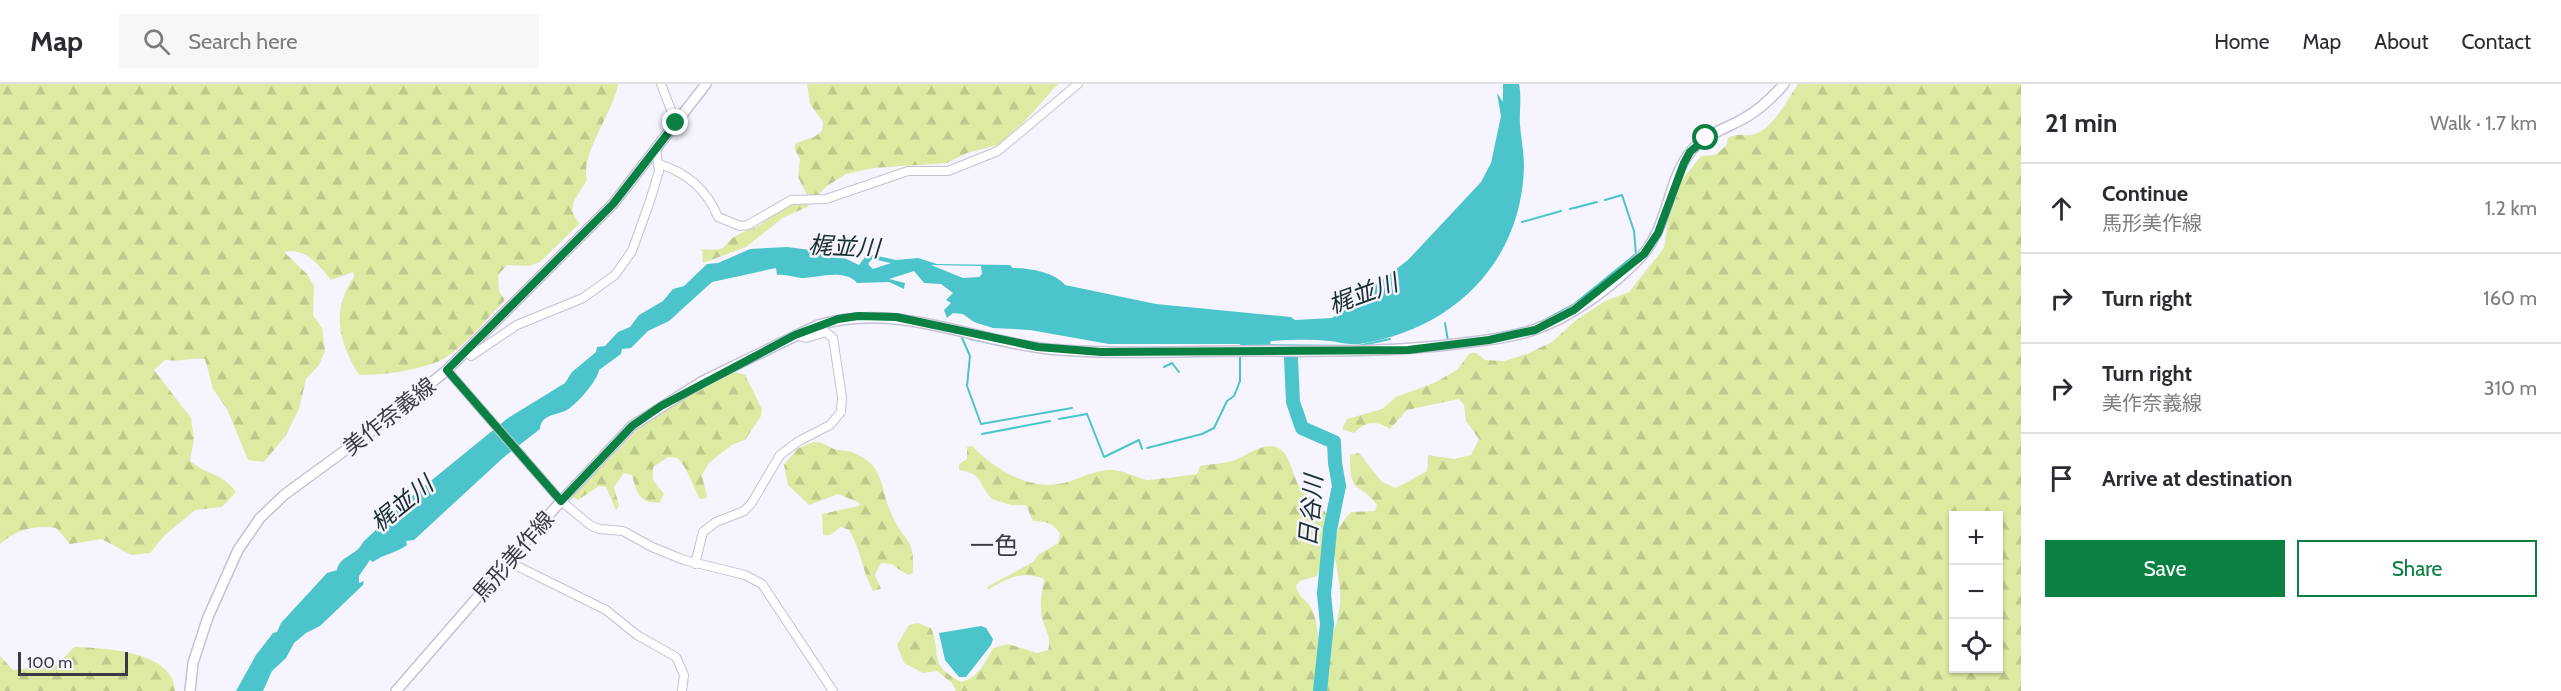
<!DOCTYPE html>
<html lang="en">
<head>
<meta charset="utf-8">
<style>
	:root { --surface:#fff; --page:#f7f7f7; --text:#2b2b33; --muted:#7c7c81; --line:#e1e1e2; --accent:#0b8043 }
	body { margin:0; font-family:Cabin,"Noto Sans JP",sans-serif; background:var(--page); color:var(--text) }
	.controls { position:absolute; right:18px; bottom:18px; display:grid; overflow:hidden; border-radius:0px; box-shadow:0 2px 4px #0004 }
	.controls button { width:54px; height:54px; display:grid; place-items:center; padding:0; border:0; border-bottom:2px solid var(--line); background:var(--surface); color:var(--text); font:30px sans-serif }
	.scale { position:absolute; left:18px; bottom:15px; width:110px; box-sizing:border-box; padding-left:6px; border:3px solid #3b3943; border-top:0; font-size:16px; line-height:21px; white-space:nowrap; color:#3b3943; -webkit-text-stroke:4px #f6f4fe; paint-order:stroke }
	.stop { position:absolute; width:18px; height:18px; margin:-14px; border:4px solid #0b8043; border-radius:50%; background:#fff }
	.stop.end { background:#0b8043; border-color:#fff; box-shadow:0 2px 6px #0008 }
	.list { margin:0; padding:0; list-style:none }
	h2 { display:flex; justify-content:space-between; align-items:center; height:78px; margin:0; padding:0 24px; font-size:26px }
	h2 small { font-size:20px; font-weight:400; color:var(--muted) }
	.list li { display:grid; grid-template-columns:39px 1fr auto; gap:18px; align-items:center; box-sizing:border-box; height:90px; padding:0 24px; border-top:2px solid var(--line) }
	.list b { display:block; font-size:22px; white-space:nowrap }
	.list p { margin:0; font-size:20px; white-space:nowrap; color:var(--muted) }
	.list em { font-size:20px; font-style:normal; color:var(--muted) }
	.actions { display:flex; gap:12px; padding:18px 24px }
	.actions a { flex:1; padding:14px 0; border:2px solid var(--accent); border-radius:0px; text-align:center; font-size:21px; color:var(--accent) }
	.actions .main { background:var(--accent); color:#fff }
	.icon { flex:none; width:33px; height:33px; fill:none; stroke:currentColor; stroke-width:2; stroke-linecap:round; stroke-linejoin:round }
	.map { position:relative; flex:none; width:2021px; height:607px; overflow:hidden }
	header { display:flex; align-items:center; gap:36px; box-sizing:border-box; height:84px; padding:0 30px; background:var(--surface); border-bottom:2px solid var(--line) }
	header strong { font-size:28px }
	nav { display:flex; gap:33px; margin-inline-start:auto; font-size:21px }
	.search { width:420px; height:54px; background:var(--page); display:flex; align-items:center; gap:15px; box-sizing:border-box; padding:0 21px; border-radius:0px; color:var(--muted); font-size:22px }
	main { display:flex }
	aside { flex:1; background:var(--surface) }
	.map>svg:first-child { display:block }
</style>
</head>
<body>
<header>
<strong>Map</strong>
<div class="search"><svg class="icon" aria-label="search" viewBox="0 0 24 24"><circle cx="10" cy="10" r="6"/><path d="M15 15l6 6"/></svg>Search here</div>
<nav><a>Home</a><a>Map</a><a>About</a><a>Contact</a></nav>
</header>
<main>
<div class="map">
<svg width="2021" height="607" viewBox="0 0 2021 607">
	<defs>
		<pattern id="forest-firs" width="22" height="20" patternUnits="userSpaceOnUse" patternTransform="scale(1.5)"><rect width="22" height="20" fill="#dceba1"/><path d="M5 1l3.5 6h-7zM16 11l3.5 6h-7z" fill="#beca8c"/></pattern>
	</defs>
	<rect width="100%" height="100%" fill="#f6f4fe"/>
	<g fill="url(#forest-firs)" fill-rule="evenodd">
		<path d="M0 0H618C614 28 580 69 587 96L574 117 572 127 579 140 540 178 529 182 507 181 498 191 499 207 505 216C488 233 459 270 437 278 412 287 385 291 359 291 338 257 331 226 354 193L353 188 331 196C320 182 304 162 284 168L307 190 314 202 313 231 322 244 325 267 319 281 306 295 299 325 286 351 264 378 248 376 227 325 213 305 205 275C189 274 182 278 165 276L154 286 191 334 194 355 190 377C210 393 220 387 236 408L222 423 195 426 164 452 150 469 131 471 102 455 70 460 56 444C35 441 17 445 0 460Z"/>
		<path d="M807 0H1058L1023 39 998 61 967 69 947 79 873 84 846 90 827 102 807 123 784 133 746 163 703 179 702 165C731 169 721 159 739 150 744 147 751 146 756 143 773 134 782 121 802 119L807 111 798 93 800 75 794 64 796 59 814 53 822 47 823 38 810 20Z"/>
		<path d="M1798 0H2021V607H956L952 599 937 587 923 589 904 579 897 561 909 541 918 539 931 544C943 574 927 579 961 598 978 594 985 579 993 564L1008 560 1037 569 1048 566C1052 554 1045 546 1042 534 1039 521 1042 507 1044 495 1023 486 1007 494 988 506L987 503 1033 478 1038 471 1058 459 1060 450C1053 439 1046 437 1033 437L1026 421H1011L992 415C977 400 985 390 959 386V380L967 375V363L972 362C997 387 1033 410 1071 397 1085 392 1096 386 1111 386 1123 386 1135 393 1147 396 1151 396 1193 391 1197 390L1200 382C1210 380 1222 380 1232 377 1245 373 1257 362 1271 362 1290 363 1291 389 1299 402 1307 415 1326 419 1328 437 1329 454 1322 476 1317 492L1300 497 1296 502C1298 512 1305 515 1310 522 1317 533 1317 547 1319 560L1326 565C1335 547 1342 526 1340 506 1337 472 1324 456 1351 428L1375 427 1377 421C1358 395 1350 414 1350 371L1359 369 1382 398 1396 404 1427 387 1428 371 1454 375 1471 371 1479 355 1466 337 1464 321 1459 315 1407 326 1390 345C1376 336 1366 337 1354 349L1342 345 1347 335 1382 325 1396 313 1434 299 1457 286 1470 269H1476L1485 276 1504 277 1527 270 1552 258 1575 237 1605 217 1629 208 1664 164 1668 138 1682 96 1701 72 1715 71 1726 62 1728 54C1737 49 1741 52 1750 51 1771 49 1787 16 1798 0ZM1954 432H1998V584H1954Z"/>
		<path d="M735 288 745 291 762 325 761 332 745 356 733 360 709 379 702 391 707 414 700 415C692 401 689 387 678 374L668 373 653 383V396L664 410 659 419C639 418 637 410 632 391L624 389 614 403 619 422 616 426 606 403 599 402 578 416 572 413 637 346 678 318Z"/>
		<path d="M813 358C824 358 825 361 834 365 839 367 846 366 852 368 886 381 879 404 892 431 904 459 915 452 913 489L908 491 891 480 881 479 875 491 881 505 873 507C862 487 861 465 849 446L841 443 830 451H823L822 430 859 422 860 419 838 410 809 421 788 401 784 381 797 365Z"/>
		<path d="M74 563C104 564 174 567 175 607H0V572L13 586 57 581Z"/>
	</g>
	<g fill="#4cc4cc" fill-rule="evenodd">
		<path d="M1503 0H1519C1522 14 1519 26 1520 41 1521 54 1524 68 1524 82 1522 178 1453 246 1359 260 1348 261 1338 258 1330 257 1310 255 1290 256 1271 257L1270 260H1109L1030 246 993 244 974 238 963 230 953 229 947 234 944 226 951 219 946 216 953 209 941 200 924 199 914 187 889 195 905 199 904 205 889 198 857 199C845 184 817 194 801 194 792 193 786 190 777 191L776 184 712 198 669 237 648 247 631 264 622 265 621 270 599 286C598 296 575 323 565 327 555 331 541 331 540 345L504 373 414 456 406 457 407 461C396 469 384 470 373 478L370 476 359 492V499L364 497 363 501 320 542 306 549 294 559 286 574 272 587 263 607H236L256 571 273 549 277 548 281 539 327 489 337 486C340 471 357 472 363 458L411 413 508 334 565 299 572 288 596 268 597 263 605 262 618 248 630 243 639 231 663 217 673 205 684 202 707 180 718 179 750 165 787 163 834 169 859 181 865 173 873 171 896 176 918 174 937 180 1010 181 1013 184C1028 184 1055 188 1065 201L1156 220 1291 233 1295 236 1332 234 1354 219 1361 218 1369 206 1408 176 1481 98 1491 79 1501 32 1497 9 1503 18ZM872 175 891 179 873 185 868 180ZM931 181 981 182 982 190 979 193 963 194Z"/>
		<path d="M981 542 986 544 993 555 991 561 966 593H959L945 576 939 549Z"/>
	</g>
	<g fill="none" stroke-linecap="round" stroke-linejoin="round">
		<g stroke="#4cc4cc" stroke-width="2">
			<path d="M1570 125 1597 118"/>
			<path d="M1522 138 1561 127"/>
			<path d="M1445 239 1448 257"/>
			<path d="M1539 239 1573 221 1636 170 1634 147 1622 111 1605 116"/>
			<path d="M1486 252 1528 243"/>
			<path d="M962 254 970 272 967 302 981 340 1072 324"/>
			<path d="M970 255 1019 265"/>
			<path d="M1241 261 1358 262 1390 255"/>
			<path d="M1058 270 1118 273"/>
			<path d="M1164 283 1172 279 1179 288"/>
			<path d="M1059 335 1087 330 1104 373 1139 356 1142 365"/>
			<path d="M982 350 1050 337"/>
			<path d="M1147 364 1202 350 1214 344 1227 317 1234 312 1240 297V272"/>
		</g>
		<path stroke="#4cc4cc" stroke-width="14" d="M1291 274 1293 318 1302 344 1334 358 1335 379 1339 402 1330 446 1324 510 1327 540 1320 607"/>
		<defs>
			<g id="minor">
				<path d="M661 0 676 39"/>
				<path d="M659 80C688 89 707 106 718 133L740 142 748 141 791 116 826 115 908 87H948L998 67 1078 0"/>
				<path d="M466 267 471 272 517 241 583 214 615 191 632 167 650 117 659 87 656 65"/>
				<path d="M447 286 561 417 590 441 599 445 623 447 652 463 684 476 745 491 762 500 833 607"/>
				<path d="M509 478 606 526 637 551 676 573 684 591 682 607"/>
				<path d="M695 480 703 448 716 438 744 427 751 420 780 371 799 357 830 341 841 328 842 313 833 254 826 248 806 254 795 251"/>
			</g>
			<g id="major">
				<path d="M190 607 193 579 208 533 238 466 260 434 284 411 381 340 447 286 613 120 706 0"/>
				<path d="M396 607 561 417 632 342 701 298 818 241C898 218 969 256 1048 265 1113 271 1180 267 1245 267 1318 267 1390 269 1463 259 1486 256 1510 254 1533 246 1570 234 1609 205 1637 177 1671 143 1665 98 1692 66 1705 51 1726 44 1743 35 1759 26 1772 14 1784 0"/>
			</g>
		</defs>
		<use href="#minor" stroke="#c6c1d7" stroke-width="10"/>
		<use href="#major" stroke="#c6c1d7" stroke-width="12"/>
		<use href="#minor" stroke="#fff" stroke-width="8"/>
		<use href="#major" stroke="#fff" stroke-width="9"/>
	</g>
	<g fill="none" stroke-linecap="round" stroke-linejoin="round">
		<path stroke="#0b8043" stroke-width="8" d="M676 39 613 120 447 286 561 417 632 342 661 322 795 251 838 235 858 232 896 233 1038 263 1101 268 1408 266 1489 256 1535 246 1574 226 1644 170 1658 149 1684 79 1690 68 1706 54"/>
	</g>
	<g text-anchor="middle" stroke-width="5" stroke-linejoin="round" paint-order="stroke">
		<g font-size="22" fill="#3b3943" stroke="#f6f4fe">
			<text transform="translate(389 332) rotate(-38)" y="8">美作奈義線</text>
			<text transform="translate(513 472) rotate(-49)" y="8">馬形美作線</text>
		</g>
		<g font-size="24" font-style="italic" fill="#1a2f30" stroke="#f6f4fe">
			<text transform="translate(844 163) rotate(3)" y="8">梶並川</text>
			<text transform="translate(1363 210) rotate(-20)" y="8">梶並川</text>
			<text transform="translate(402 420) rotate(-39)" y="8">梶並川</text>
			<text transform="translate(1311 427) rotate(-85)" y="8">日谷川</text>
		</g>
		<g font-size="24" fill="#3b3943" stroke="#f6f4fe">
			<text x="994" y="470">一色</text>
		</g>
	</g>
</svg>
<div class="controls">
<button>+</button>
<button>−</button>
<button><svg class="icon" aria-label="locate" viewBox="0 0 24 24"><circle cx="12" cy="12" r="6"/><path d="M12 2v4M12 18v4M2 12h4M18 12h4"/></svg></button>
</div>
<div class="scale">100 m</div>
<div class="stop" style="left:1706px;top:54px"></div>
<div class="stop end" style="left:676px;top:39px"></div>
</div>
<aside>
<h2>21 min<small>Walk · 1.7 km</small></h2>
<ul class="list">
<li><svg class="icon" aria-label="ahead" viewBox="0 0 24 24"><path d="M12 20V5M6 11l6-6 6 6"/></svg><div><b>Continue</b><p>馬形美作線</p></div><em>1.2 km</em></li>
<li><svg class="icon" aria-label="right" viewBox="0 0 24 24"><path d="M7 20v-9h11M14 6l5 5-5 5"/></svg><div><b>Turn right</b></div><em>160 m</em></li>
<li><svg class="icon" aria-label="right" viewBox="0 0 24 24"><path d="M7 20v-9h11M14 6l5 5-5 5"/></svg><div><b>Turn right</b><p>美作奈義線</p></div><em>310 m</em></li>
<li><svg class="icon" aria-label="arrive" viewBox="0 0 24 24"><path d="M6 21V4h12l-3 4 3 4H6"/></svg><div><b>Arrive at destination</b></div></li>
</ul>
<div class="actions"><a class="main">Save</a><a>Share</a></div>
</aside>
</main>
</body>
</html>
